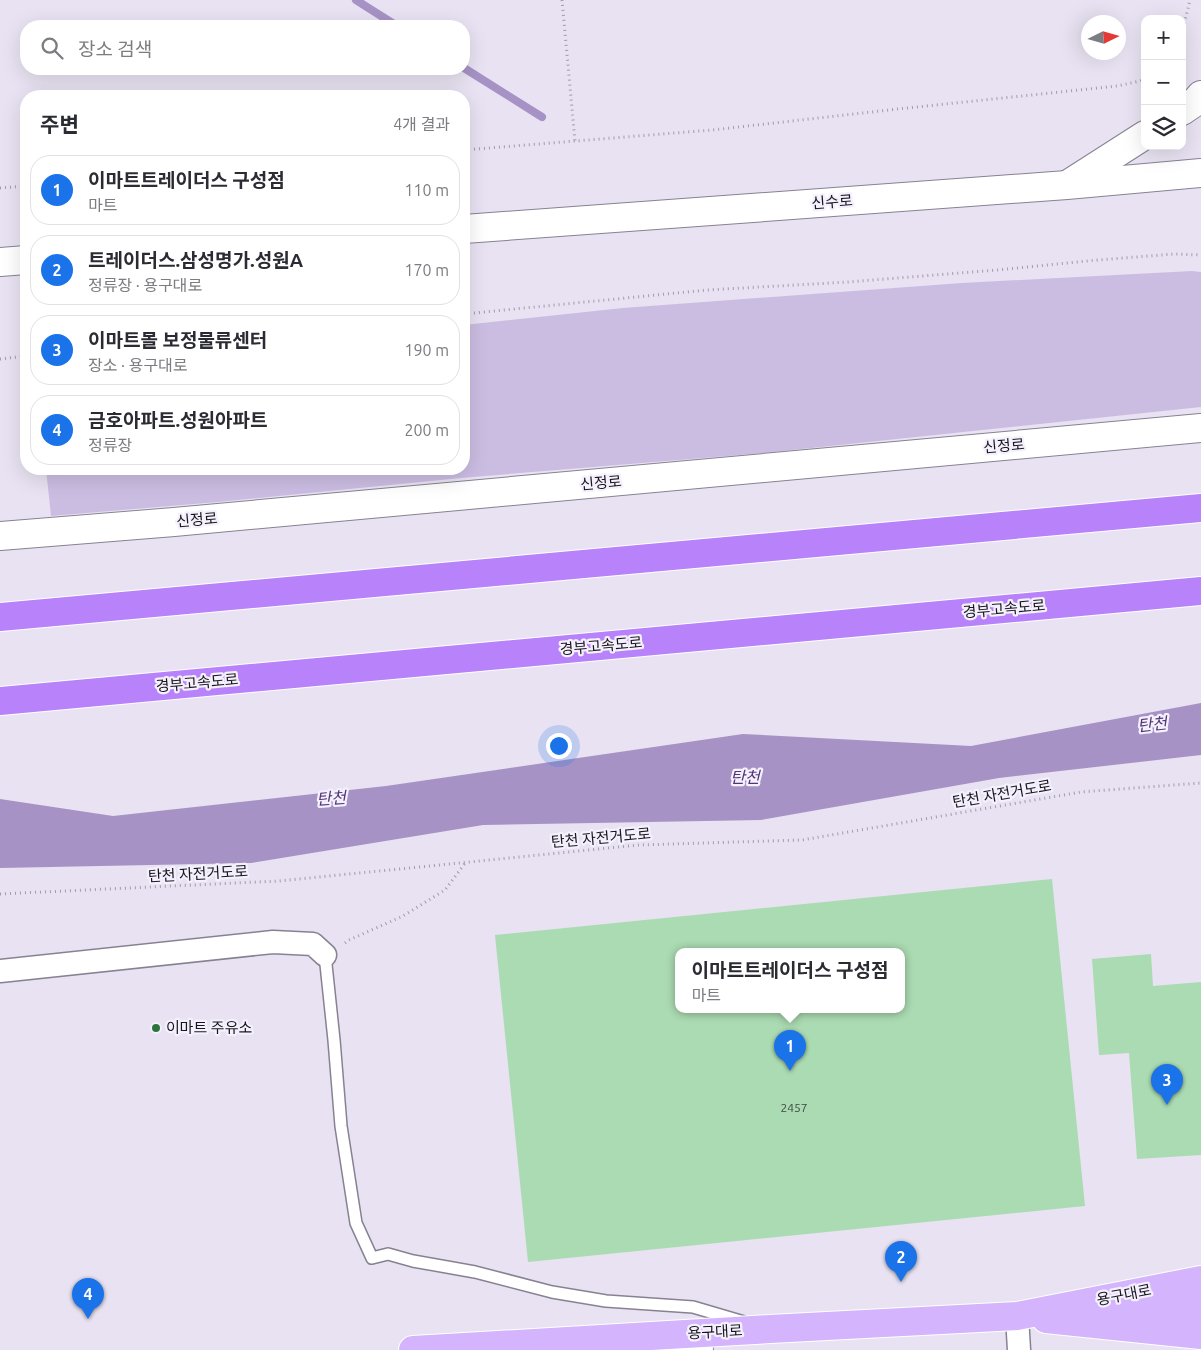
<!DOCTYPE html>
<html lang="ko">
<head>
<meta charset="utf-8">
<style>
	:root { --surface:#fff; --page:#f7f7f7; --text:#2b2b33; --muted:#7c7c81; --line:#e1e1e2; --accent:#1a73e8 }
	body { margin:0; font-family:Ubuntu,"Noto Sans KR",sans-serif; background:var(--page); color:var(--text) }
	.controls { position:absolute; right:15px; top:15px; display:grid; overflow:hidden; border-radius:10px; box-shadow:0 5px 20px #0002 }
	.controls button { width:45px; height:45px; display:grid; place-items:center; padding:0; border:0; border-bottom:1px solid var(--line); background:var(--surface); color:var(--text); font:25px sans-serif }
	.compass { position:absolute; left:1081px; top:15px; width:45px; height:45px; border-radius:50%; background:var(--surface); box-shadow:0 5px 20px #0002; rotate:85deg }
	.you { position:absolute; left:558px; top:745px; width:18px; height:18px; margin:-12px; border:4px solid #fff; border-radius:50%; background:#1a73e8; box-shadow:0 0 0 8px #1a73e833 }
	.badge { display:grid; place-items:center; width:32px; height:32px; border-radius:50%; background:var(--accent); color:#fff; font-size:16px; font-weight:700 }
	.pin { position:absolute; translate:-50% -41px; filter:drop-shadow(0 1px 2px #0008) }
	.pin::after { content:''; position:absolute; top:26px; width:18px; height:15px; background:inherit; clip-path:polygon(0 0,100% 0,50% 100%) }
	.popup { position:absolute; left:675px; top:948px; width:230px; height:65px; box-sizing:border-box; display:grid; place-content:center; border-radius:10px; background:var(--surface); filter:drop-shadow(0 1px 4px #0005); font-size:16px; white-space:nowrap; color:var(--muted) }
	.popup b { font-size:19px; color:var(--text) }
	.popup::after { content:''; position:absolute; left:50%; top:100%; margin-left:-10px; border:10px solid transparent; border-top-color:var(--surface) }
	.list { margin:0; padding:0; list-style:none }
	h2 { display:flex; justify-content:space-between; align-items:center; height:65px; margin:0; padding:0 20px; font-size:21px }
	h2 small { font-size:16px; font-weight:400; color:var(--muted) }
	.list li { display:grid; grid-template-columns:32px 1fr auto; gap:15px; align-items:center; box-sizing:border-box; height:70px; margin:0 10px 10px; padding:0 10px; border:1px solid var(--line); border-radius:20px }
	.list b { display:block; font-size:19px; white-space:nowrap }
	.list p { margin:0; font-size:16px; white-space:nowrap; color:var(--muted) }
	.list em { font-size:16px; font-style:normal; color:var(--muted) }
	.icon { flex:none; width:28px; height:28px; fill:none; stroke:currentColor; stroke-width:2; stroke-linecap:round; stroke-linejoin:round }
	.map { position:relative; flex:none; width:1201px; height:1350px; overflow:hidden }
	.search { position:absolute; background:var(--surface); box-shadow:0 5px 20px #0002; left:20px; top:20px; width:450px; height:55px; display:flex; align-items:center; gap:12px; box-sizing:border-box; padding:0 18px; border-radius:20px; color:var(--muted); font-size:19px }
	.panel { position:absolute; background:var(--surface); box-shadow:0 5px 20px #0002; left:20px; top:90px; width:450px; height:385px; border-radius:20px }
	.map>svg:first-child { display:block }
</style>
</head>
<body>
<div class="map">
<svg width="1201" height="1350" viewBox="0 0 1201 1350">
	<rect width="100%" height="100%" fill="#e8e2f2"/>
	<path fill="#cbbde2" d="M1192 271 1201 272V407L764 453 461 478 218 502 51 516 46 469H464V325L623 308 962 283Z"/>
	<path fill="#a692c4" d="M1201 703V755L999 778 761 820 483 825 251 863 0 868V799L113 816 386 786 743 734 971 746Z"/>
	<g fill="none" stroke-linecap="round" stroke-linejoin="round">
		<g stroke="#a692c4" stroke-width="8">
			<path d="M356 0 397 26"/>
			<path d="M464 68 542 117"/>
		</g>
	</g>
	<g fill="#abdbb2" fill-rule="evenodd">
		<path d="M1052 879 1085 1206 528 1262 495 935ZM679 952H901V1010H679Z"/>
		<path d="M1151 954 1153 986 1201 982V1155L1137 1159 1129 1053 1099 1055 1092 959Z"/>
	</g>
	<g fill="none" stroke-linecap="round" stroke-linejoin="round">
		<defs>
			<path id="service" d="M325 955 334 1040 341 1126 356 1223 372 1258 388 1254 413 1261 475 1272 552 1292 606 1301 693 1307 744 1322"/>
			<g id="minor">
				<path d="M0 971 273 942 313 944 325 955"/>
				<path d="M1017 1316 1019 1350"/>
			</g>
			<g id="tertiary">
				<path d="M0 536 174 522 1201 428"/>
				<path d="M654 1337 699 1350"/>
			</g>
			<g id="secondary">
				<path d="M1182 111 1194 103 1201 95"/>
				<path d="M1070 183 1145 135"/>
				<path d="M464 229 1067 185 1201 173"/>
				<path d="M0 262 26 260"/>
			</g>
			<g id="primary">
				<path d="M1119 1313 1201 1308"/>
				<path d="M1046 1319 1201 1335"/>
				<path d="M413 1350 770 1329 1017 1316 1201 1280"/>
			</g>
			<g id="motorway">
				<path d="M0 617 1201 508"/>
				<path d="M0 701 1201 591"/>
			</g>
		</defs>
		<use href="#service" stroke="#878291" stroke-width="14"/>
		<use href="#minor" stroke="#878291" stroke-width="25"/>
		<use href="#tertiary" stroke="#878291" stroke-width="30"/>
		<use href="#secondary" stroke="#878291" stroke-width="30"/>
		<use href="#primary" stroke="#fff" stroke-width="30"/>
		<use href="#motorway" stroke="#fff" stroke-width="30"/>
		<g stroke="#a19ca9" stroke-width="3" stroke-dasharray="1 4" stroke-linecap="butt">
			<path d="M562 0 575 141"/>
			<path d="M1182 33 1190 0"/>
			<path d="M464 150 712 130 898 109 1117 86 1140 81 1145 79"/>
			<path d="M0 188 26 186"/>
			<path d="M464 314 707 290 848 282 997 270 1098 260 1174 254 1201 255"/>
			<path d="M0 359 26 356"/>
			<path d="M0 894 279 881 639 845 802 840 1081 792 1201 783"/>
			<path d="M345 943 349 940 403 916 445 890 466 862"/>
		</g>
		<use href="#service" stroke="#fff" stroke-width="11"/>
		<use href="#minor" stroke="#fff" stroke-width="22"/>
		<use href="#tertiary" stroke="#fff" stroke-width="28"/>
		<use href="#secondary" stroke="#fff" stroke-width="28"/>
		<use href="#primary" stroke="#d4b4fd" stroke-width="28"/>
		<use href="#motorway" stroke="#b882fb" stroke-width="28"/>
	</g>
	<circle fill="#2d733f" stroke="#f5f0fd" stroke-width="2" cx="156" cy="1028" r="5"/>
	<g text-anchor="middle" stroke-width="4.5" stroke-linejoin="round" paint-order="stroke">
		<g font-size="12" fill="#3d4741">
			<text x="794" y="1112">2457</text>
		</g>
		<g font-size="15" fill="#18161b" stroke="#f5f0fd">
			<text transform="translate(832 202) rotate(-4)" y="5">신수로</text>
			<text transform="translate(1004 446) rotate(-5)" y="5">신정로</text>
			<text transform="translate(601 483) rotate(-5)" y="5">신정로</text>
			<text transform="translate(197 520) rotate(-5)" y="5">신정로</text>
			<text transform="translate(1004 609) rotate(-5)" y="5">경부고속도로</text>
			<text transform="translate(601 646) rotate(-5)" y="5">경부고속도로</text>
			<text transform="translate(197 683) rotate(-5)" y="5">경부고속도로</text>
			<text transform="translate(1002 794) rotate(-10)" y="5">탄천 자전거도로</text>
			<text transform="translate(601 838) rotate(-5)" y="5">탄천 자전거도로</text>
			<text transform="translate(198 874) rotate(-3)" y="5">탄천 자전거도로</text>
			<text transform="translate(1124 1295) rotate(-11)" y="5">용구대로</text>
			<text transform="translate(715 1332) rotate(-3)" y="5">용구대로</text>
		</g>
		<g font-size="15" fill="#18161b" stroke="#f5f0fd" text-anchor="start">
			<text x="166" y="1033">이마트 주유소</text>
		</g>
		<g font-size="16" font-style="italic" fill="#513574" stroke="#f5f0fd">
			<text transform="translate(1152 724) rotate(-6)" y="6">탄천</text>
			<text x="745" y="783">탄천</text>
			<text transform="translate(331 798) rotate(-4)" y="6">탄천</text>
		</g>
	</g>
</svg>
<div class="controls">
<button>+</button>
<button>−</button>
<button><svg class="icon" aria-label="layers" viewBox="0 0 24 24"><path d="M12 4l9 5-9 5-9-5zM3 14l9 5 9-5"/></svg></button>
</div>
<svg class="compass" viewBox="-18 -18 36 36"><path d="M0-13l5 13h-10z" fill="#e53935"/><path d="M0 13l5-13h-10z" fill="#7c7c81"/></svg>
<div class="you"></div>
<div class="pin badge" style="left:790px;top:1071px">1</div>
<div class="popup"><b>이마트트레이더스 구성점</b>마트</div>
<div class="pin badge" style="left:901px;top:1282px">2</div>
<div class="pin badge" style="left:1167px;top:1105px">3</div>
<div class="pin badge" style="left:88px;top:1319px">4</div>
<div class="search"><svg class="icon" aria-label="search" viewBox="0 0 24 24"><circle cx="10" cy="10" r="6"/><path d="M15 15l6 6"/></svg>장소 검색</div>
<section class="panel">
<h2>주변<small>4개 결과</small></h2>
<ul class="list">
<li><span class="badge">1</span><div><b>이마트트레이더스 구성점</b><p>마트</p></div><em>110 m</em></li>
<li><span class="badge">2</span><div><b>트레이더스.삼성명가.성원A</b><p>정류장 · 용구대로</p></div><em>170 m</em></li>
<li><span class="badge">3</span><div><b>이마트몰 보정물류센터</b><p>장소 · 용구대로</p></div><em>190 m</em></li>
<li><span class="badge">4</span><div><b>금호아파트.성원아파트</b><p>정류장</p></div><em>200 m</em></li>
</ul>
</section>
</div>
</body>
</html>
